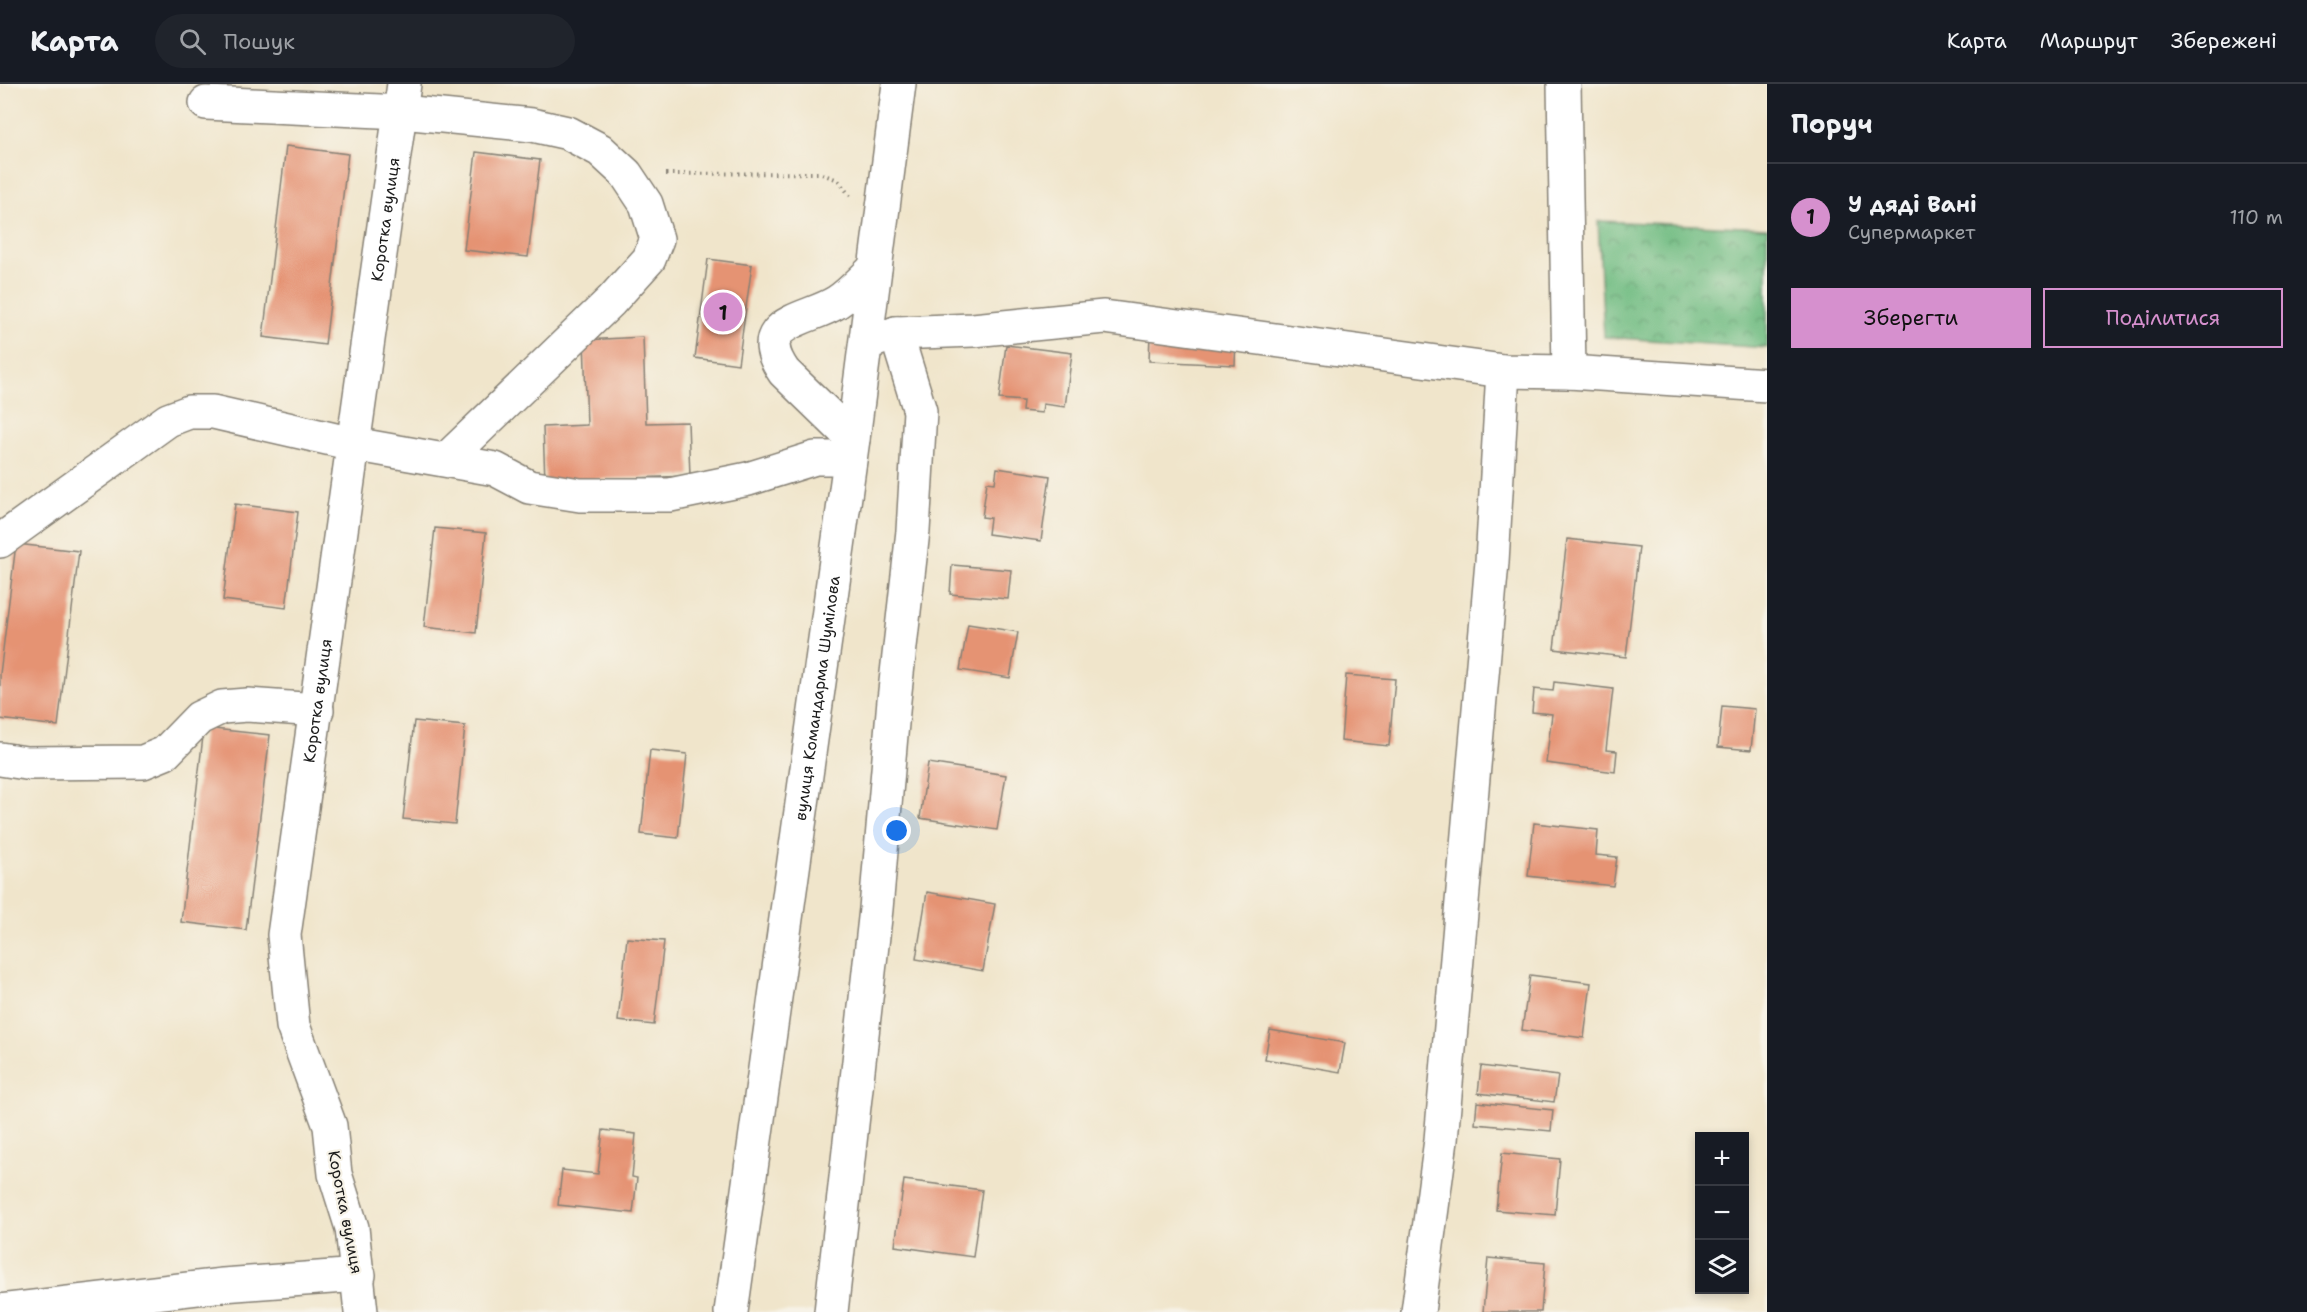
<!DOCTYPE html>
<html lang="uk">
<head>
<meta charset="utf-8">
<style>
	:root { --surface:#171b24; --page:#20242c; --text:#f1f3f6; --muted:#9ea1a6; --line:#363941; --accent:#d690ce }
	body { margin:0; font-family:"Shantell Sans",sans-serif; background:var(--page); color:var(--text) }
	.controls { position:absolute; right:18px; bottom:18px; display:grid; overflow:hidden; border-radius:0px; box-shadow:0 3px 9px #0003 }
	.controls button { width:54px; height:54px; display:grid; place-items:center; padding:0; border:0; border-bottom:2px solid var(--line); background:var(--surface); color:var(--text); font:30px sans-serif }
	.you { position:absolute; left:897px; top:747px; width:21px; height:21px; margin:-15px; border:4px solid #fff; border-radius:50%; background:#1a73e8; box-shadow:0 0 0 9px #1a73e833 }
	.badge { display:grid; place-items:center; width:39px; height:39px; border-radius:50%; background:var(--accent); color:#111; font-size:20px; font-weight:700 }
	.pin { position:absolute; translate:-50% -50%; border:3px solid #fff; box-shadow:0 2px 6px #0006 }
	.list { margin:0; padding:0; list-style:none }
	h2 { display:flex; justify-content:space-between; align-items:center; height:78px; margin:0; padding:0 24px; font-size:26px }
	h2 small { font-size:20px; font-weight:400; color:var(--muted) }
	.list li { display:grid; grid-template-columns:39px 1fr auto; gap:18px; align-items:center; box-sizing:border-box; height:108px; padding:0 24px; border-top:2px solid var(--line) }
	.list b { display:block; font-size:22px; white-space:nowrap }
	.list p { margin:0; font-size:20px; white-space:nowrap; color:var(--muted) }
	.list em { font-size:20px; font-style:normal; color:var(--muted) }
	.actions { display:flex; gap:12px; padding:18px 24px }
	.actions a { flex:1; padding:14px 0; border:2px solid var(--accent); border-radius:0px; text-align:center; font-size:21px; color:var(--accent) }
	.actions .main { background:var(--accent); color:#111 }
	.icon { flex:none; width:33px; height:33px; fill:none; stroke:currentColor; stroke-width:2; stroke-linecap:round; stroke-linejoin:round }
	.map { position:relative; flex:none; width:1767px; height:1228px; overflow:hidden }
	header { display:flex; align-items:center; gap:36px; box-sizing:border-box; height:84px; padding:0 30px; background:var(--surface); border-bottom:2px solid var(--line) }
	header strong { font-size:28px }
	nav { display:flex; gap:33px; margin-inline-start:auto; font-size:21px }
	.search { width:420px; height:54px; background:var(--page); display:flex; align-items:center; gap:15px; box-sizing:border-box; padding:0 21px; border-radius:33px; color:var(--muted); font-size:22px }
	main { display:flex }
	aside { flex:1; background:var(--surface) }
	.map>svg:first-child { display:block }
</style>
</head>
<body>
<header>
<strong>Карта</strong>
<div class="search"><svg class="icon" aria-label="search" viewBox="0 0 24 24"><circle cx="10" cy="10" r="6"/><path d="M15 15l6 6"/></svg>Пошук</div>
<nav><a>Карта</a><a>Маршрут</a><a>Збережені</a></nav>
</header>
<main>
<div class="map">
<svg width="1767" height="1228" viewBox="0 0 1767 1228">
	<defs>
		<pattern id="forest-crowns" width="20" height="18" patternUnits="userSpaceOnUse" patternTransform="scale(1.5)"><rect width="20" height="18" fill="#74be85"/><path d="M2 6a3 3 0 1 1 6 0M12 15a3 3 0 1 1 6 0" fill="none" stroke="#5e9a6c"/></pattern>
	</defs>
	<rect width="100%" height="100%" fill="#f7f3e8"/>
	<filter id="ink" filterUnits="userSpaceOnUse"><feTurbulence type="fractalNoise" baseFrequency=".0167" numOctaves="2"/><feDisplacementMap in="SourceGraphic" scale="12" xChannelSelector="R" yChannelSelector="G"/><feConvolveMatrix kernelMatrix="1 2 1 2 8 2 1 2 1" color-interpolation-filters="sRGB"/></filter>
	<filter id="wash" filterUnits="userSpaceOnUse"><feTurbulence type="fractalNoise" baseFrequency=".008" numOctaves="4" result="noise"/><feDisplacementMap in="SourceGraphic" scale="24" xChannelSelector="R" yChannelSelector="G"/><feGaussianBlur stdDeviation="1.35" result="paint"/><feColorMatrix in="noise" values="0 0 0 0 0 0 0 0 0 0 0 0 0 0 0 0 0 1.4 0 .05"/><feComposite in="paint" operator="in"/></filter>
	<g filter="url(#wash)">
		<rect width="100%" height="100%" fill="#f0e5cb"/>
		<path fill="url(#forest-crowns)" stroke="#486d50" stroke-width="1.5" d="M1598 137 1767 144V264L1604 253Z"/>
		<g id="blocks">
			<g fill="#e59373">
				<path d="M286 62 348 70 325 261 263 253Z"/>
				<path d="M476 68 540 76 528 173 464 166Z"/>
				<path d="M708 175 752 181 738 280 695 274Z"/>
				<path d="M1150 250 1236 254 1235 281 1149 277Z"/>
				<path d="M643 253 646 339 688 338 690 392 545 397 543 343 587 341 584 256Z"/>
				<path d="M1006 261 1072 269 1065 323 1043 320 1042 329 1022 327 1023 317 999 315Z"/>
				<path d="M997 384 1050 392 1041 457 988 450 990 434 982 433 987 398 995 399Z"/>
				<path d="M235 420 298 428 286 524 223 516Z"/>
				<path d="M435 444 486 449 476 549 424 543Z"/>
				<path d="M1567 455 1639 463 1626 573 1554 565Z"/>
				<path d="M16 460 79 467 58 642 0 635V590Z"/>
				<path d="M952 481 1011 486 1008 515 950 510Z"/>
				<path d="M968 540 1018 548 1010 594 960 586Z"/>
				<path d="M1346 591 1395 595 1389 662 1341 657Z"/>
				<path d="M1554 598 1613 605 1606 666 1617 667 1615 688 1546 679 1552 630 1532 628 1534 605 1553 607Z"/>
				<path d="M1722 622 1755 625 1751 666 1718 663Z"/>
				<path d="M414 637 465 642 455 740 403 735Z"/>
				<path d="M204 644 270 651 246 846 181 838Z"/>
				<path d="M650 666 687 670 678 754 641 750Z"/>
				<path d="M928 679 1006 691 997 746 920 734Z"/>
				<path d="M1534 739 1598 746 1596 771 1617 773 1613 802 1528 792Z"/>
				<path d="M927 808 995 820 983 887 916 875Z"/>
				<path d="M627 854 664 857 654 941 618 937Z"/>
				<path d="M1530 891 1591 899 1584 954 1522 946Z"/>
				<path d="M1270 946 1345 959 1340 988 1265 975Z"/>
				<path d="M1481 982 1558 992 1554 1018 1478 1009Z"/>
				<path d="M1477 1018 1553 1026 1551 1047 1475 1040Z"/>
				<path d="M603 1046 636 1050 632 1093 637 1094 633 1129 558 1121 562 1086 598 1090Z"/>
				<path d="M1502 1069 1560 1075 1555 1131 1496 1126Z"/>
				<path d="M904 1096 982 1106 973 1173 895 1162Z"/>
				<path d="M1488 1174 1545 1179 1541 1228H1483Z"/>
			</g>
		</g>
	</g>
	<g filter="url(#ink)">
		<use href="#blocks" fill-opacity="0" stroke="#868074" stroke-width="1.5"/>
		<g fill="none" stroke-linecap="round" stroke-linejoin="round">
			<defs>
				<g id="minor">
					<path d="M1564 0 1569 288"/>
					<path d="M206 19 402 28 532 41 568 49 600 66 626 90 646 120 657 155 649 175 611 217 447 375"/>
					<path d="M876 256 896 249 973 246 1104 233 1503 287 1569 288 1767 301"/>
					<path d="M853 355 784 288C749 237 807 237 837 218 851 209 863 195 875 184"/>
					<path d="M0 457 168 336 189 328H213L353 360 495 385 529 403 580 411H670L748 395 815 374H850"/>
					<path d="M0 675 26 679 143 678 165 669 199 634 222 623 247 621 317 626"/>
					<path d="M0 1227 223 1201 359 1191"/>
					<path id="s1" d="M361 1228 352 1144 335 1090 330 1042 293 942 284 851 404 0"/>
					<path id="s2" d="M731 1228 853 355 899 0"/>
					<path d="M831 1228 876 825 894 616 913 447 920 327 896 249"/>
					<path d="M1418 1228 1441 1056 1492 478 1503 287"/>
				</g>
			</defs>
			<use href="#minor" stroke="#868074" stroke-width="36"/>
			<path stroke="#868074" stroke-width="4" stroke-dasharray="1.5 4.5" stroke-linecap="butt" d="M666 90 819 89 838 96 850 112"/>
			<use href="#minor" stroke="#fff" stroke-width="33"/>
		</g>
	</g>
	<g text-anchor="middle" stroke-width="4.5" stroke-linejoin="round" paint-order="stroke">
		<g font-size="16" fill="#1c1c1c" stroke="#f7f3e8">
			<text dy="6" stroke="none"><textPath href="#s1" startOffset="1110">Коротка вулиця</textPath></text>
			<text dy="6" stroke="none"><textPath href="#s2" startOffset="620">вулиця Командарма Шумілова</textPath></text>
			<text dy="6" stroke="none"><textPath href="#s1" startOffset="624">Коротка вулиця</textPath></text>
			<text transform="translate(346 1128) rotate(79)" y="6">Коротка вулиця</text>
		</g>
	</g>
</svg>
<div class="controls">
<button>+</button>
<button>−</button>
<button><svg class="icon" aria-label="layers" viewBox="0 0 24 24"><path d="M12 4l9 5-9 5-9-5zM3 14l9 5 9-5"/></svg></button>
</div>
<div class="you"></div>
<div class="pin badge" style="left:723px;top:228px">1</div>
</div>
<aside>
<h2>Поруч<small></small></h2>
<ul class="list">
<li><span class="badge">1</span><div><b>У дяді Вані</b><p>Супермаркет</p></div><em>110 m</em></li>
</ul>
<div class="actions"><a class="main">Зберегти</a><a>Поділитися</a></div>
</aside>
</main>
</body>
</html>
